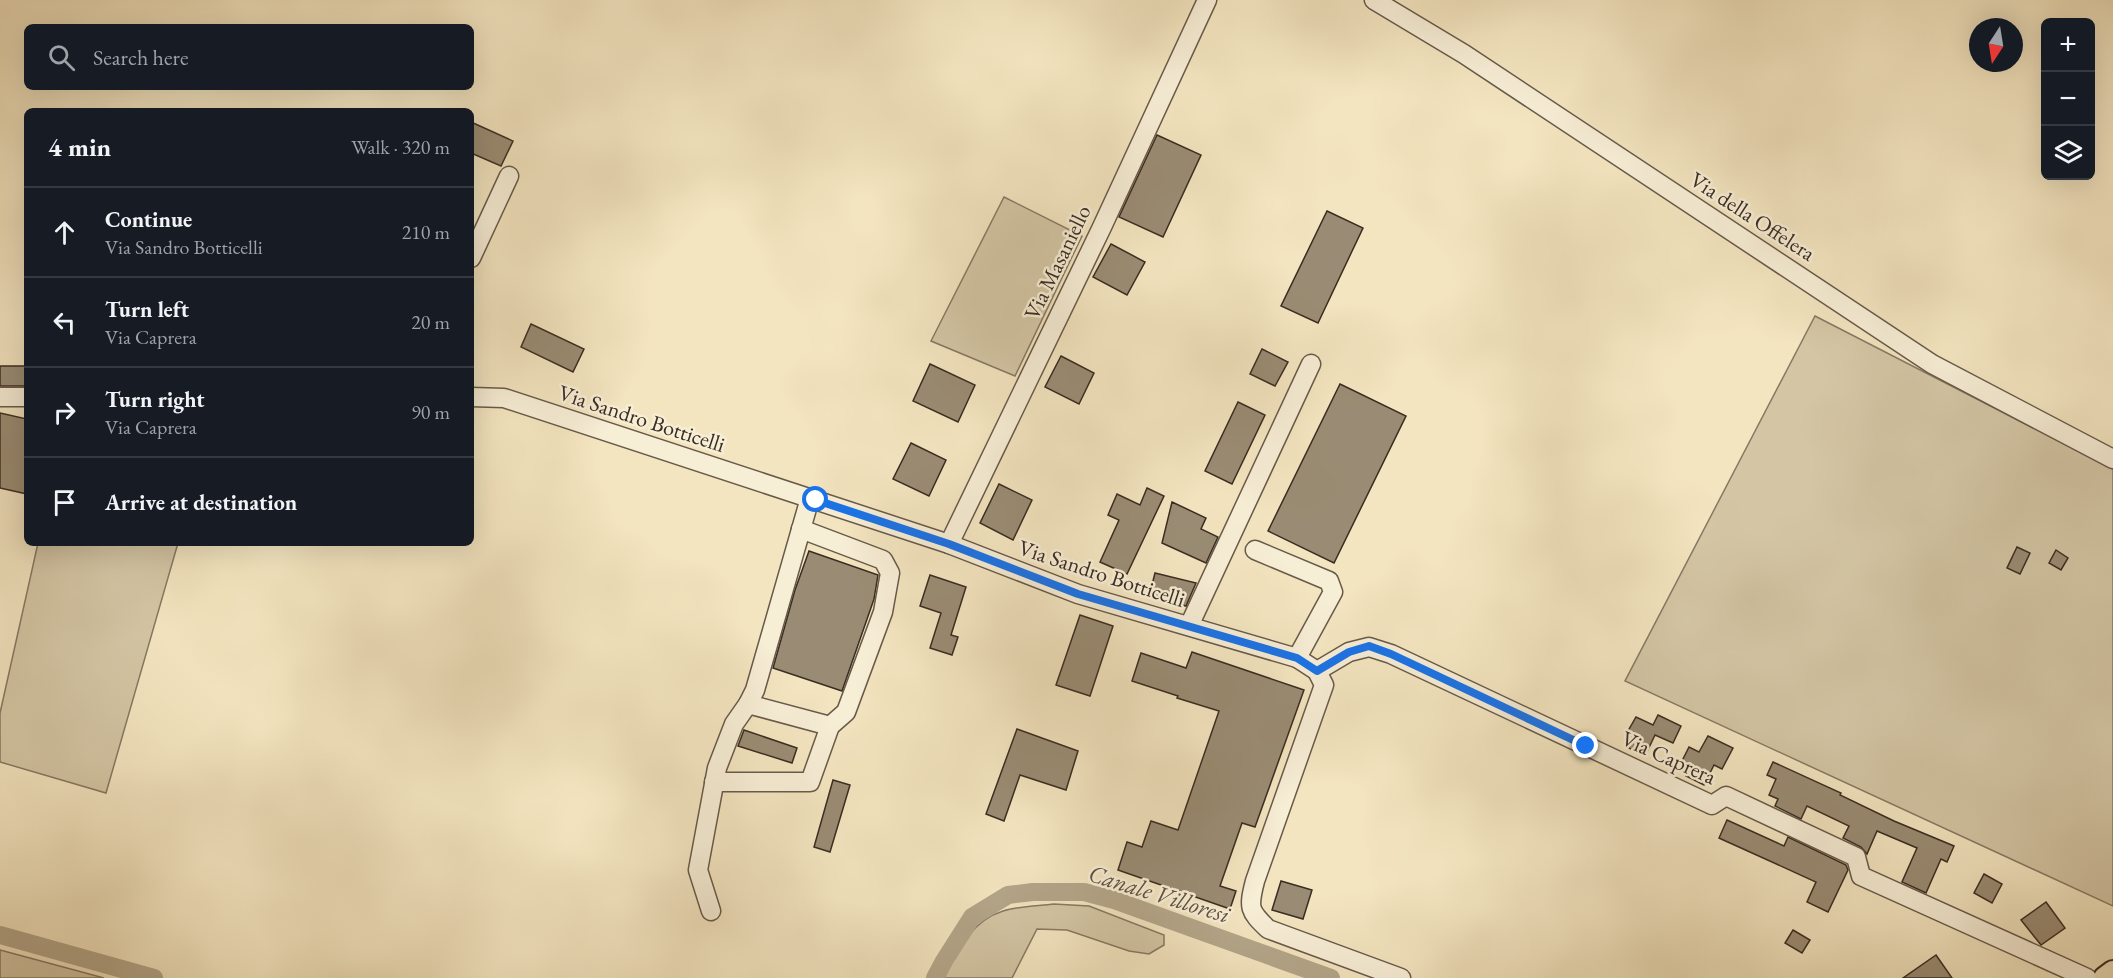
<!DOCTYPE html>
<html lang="en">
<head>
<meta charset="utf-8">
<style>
	:root { --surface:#171b24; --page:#20242c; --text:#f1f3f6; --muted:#9ea1a6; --line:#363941 }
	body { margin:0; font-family:"EB Garamond",serif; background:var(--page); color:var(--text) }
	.controls { position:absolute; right:18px; top:18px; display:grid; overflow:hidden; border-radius:9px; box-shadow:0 6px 24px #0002 }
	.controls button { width:54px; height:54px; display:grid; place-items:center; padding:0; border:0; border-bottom:2px solid var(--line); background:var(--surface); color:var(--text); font:30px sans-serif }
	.compass { position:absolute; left:1969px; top:18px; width:54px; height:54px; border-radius:50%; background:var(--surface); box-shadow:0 6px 24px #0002; rotate:192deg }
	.stop { position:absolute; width:18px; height:18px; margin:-14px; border:4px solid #1a73e8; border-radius:50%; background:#fff }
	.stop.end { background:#1a73e8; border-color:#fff; box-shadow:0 2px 6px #0008 }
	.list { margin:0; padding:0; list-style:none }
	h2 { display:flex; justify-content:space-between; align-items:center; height:78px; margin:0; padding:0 24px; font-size:26px }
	h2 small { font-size:20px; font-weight:400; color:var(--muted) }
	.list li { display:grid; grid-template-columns:39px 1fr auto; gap:18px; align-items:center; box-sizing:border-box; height:90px; padding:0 24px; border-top:2px solid var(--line) }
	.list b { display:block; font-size:22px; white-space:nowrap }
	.list p { margin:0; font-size:20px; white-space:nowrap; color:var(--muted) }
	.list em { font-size:20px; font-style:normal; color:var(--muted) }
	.icon { flex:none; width:33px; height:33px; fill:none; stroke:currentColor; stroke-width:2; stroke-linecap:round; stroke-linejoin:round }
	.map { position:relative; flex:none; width:2113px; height:978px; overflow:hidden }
	.search { position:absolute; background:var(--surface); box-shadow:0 6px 24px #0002; left:24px; top:24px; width:450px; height:66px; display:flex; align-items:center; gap:15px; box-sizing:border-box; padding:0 21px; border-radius:9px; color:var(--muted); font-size:22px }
	.panel { position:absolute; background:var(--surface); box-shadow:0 6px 24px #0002; left:24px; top:108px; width:450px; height:438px; border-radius:9px }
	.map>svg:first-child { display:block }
</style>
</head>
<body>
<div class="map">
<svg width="2113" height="978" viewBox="0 0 2113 978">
	<rect width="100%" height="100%" fill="#f3e5c0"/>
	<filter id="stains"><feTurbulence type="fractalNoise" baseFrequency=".00333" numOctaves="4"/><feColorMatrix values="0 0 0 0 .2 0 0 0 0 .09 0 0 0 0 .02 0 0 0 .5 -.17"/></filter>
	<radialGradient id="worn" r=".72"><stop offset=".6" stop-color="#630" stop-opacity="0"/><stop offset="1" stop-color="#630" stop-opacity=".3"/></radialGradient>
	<g fill="#d4c6a5" stroke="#877964" stroke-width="1.5">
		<path d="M1004 197 1082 236 1015 376 931 341Z"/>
		<path d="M1815 316 2113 469V906L1625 681Z"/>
		<path d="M38 543H178L106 793 0 762V713Z"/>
		<path d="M1054 904 1089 906 1164 935V945L1149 954 1129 951 1067 930 1037 929 1012 978H943C958 950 971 921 1003 911 1019 906 1038 906 1054 904Z"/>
		<path d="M0 950 104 978H0Z"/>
	</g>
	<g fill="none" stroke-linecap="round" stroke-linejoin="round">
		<g stroke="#b4a68a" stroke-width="18">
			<path d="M0 935 154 978"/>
			<path d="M935 978 944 961 972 917 1008 895 1033 892H1084L1114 900 1331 978"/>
		</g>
	</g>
	<g fill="#9a8c74" stroke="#3a2c22" stroke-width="1.5">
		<path d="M471 122 513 141 501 166 471 153Z"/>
		<path d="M1157 135 1201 155 1163 237 1119 217Z"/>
		<path d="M1327 211 1363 228 1318 323 1281 306Z"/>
		<path d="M1111 244 1145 262 1127 295 1093 277Z"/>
		<path d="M531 324 584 349 573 372 521 347Z"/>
		<path d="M1262 349 1288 362 1275 386 1250 374Z"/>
		<path d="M1061 356 1094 373 1079 404 1045 387Z"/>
		<path d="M930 364 975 385 958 422 913 401Z"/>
		<rect x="0" y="366" width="27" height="20"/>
		<path d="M1340 384 1406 416 1334 563 1268 531Z"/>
		<path d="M1238 402 1265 415 1232 484 1205 471Z"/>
		<path d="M0 413 27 419V494L0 488Z"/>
		<path d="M911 443 946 460 929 496 893 479Z"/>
		<path d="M999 484 1032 500 1013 540 980 523Z"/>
		<path d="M1147 488 1164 496 1127 574 1100 562 1119 520 1108 515 1117 494 1140 505Z"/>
		<path d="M1172 502 1206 518 1201 529 1218 537 1206 563 1162 543Z"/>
		<path d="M2017 547 2030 553 2020 574 2007 568Z"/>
		<path d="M2056 550 2068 558 2061 570 2049 563Z"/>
		<path d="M809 551 878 575 874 599 842 691 773 668 795 590Z"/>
		<path d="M1155 573 1196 583 1186 606 1149 597Z"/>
		<path d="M930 575 966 587 951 635 958 637 952 655 930 648 941 613 920 606Z"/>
		<path d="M1080 615 1113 626 1090 696 1056 685Z"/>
		<path d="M1192 652 1304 690 1255 827 1242 823 1220 886 1236 891 1230 909 1118 870 1127 842 1142 847 1151 821 1178 830 1219 711 1177 698 1178 696 1132 681 1141 653 1186 668Z"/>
		<path d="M1658 715 1681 726 1673 743 1655 735 1645 756 1627 747 1634 734 1628 731 1636 717 1653 725Z"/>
		<path d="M1017 729 1078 751 1066 790 1020 775 1004 821 986 814Z"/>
		<path d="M744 730 797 748 792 763 738 746Z"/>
		<path d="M1708 736 1733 748 1722 769 1714 765 1704 785 1686 776 1691 766 1682 761 1689 747 1699 752Z"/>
		<path d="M1773 762 1841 793 1840 795 1894 821 1954 846 1947 862 1941 859 1926 893 1902 882 1917 848 1877 831 1867 854 1861 847 1843 838 1849 826 1807 806 1801 819 1775 806 1778 799 1769 795 1776 779 1767 775Z"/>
		<path d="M833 780 850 785 830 852 814 847Z"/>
		<path d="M1727 820 1784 846 1788 837 1846 865 1848 870 1828 912 1807 902 1816 882 1719 838Z"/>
		<path d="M1984 874 2002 884 1992 903 1974 893Z"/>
		<path d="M1281 881 1312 890 1303 919 1272 910Z"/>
		<path d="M2046 902 2065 928 2041 945 2021 920Z"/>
		<path d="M1793 930 1810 940 1802 953 1785 943Z"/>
		<path d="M1936 955 1952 978H1903Z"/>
	</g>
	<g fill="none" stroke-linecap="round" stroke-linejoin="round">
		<defs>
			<g id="minor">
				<path d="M1374 0 1464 54 1932 364 2113 459"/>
				<path d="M471 258 509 176"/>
				<path d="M0 397H27"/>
				<path d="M471 397 504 398 949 544 1078 594 1297 658 1317 671 1324 685 1255 881C1248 908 1249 911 1268 929L1401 978"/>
				<path d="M949 544 1102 227 1207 0"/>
				<path d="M1255 550 1329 581 1333 592 1297 658"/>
				<path d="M1189 626 1311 364"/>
				<path d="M1317 671 1349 652 1369 647 1391 654 1712 805 1726 796 1856 857 1861 876 2087 978"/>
				<path d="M748 704 830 726 846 712 883 612 890 573 883 560 801 529"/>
				<path d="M714 782H810L830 726"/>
				<path d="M711 911 698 870 717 768 734 724 748 704 755 690 810 498"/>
			</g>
			<path id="major" d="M2105 978 2113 972"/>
		</defs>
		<use href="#minor" stroke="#685a4a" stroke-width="21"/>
		<use href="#major" stroke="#3a2c22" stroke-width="26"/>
		<use href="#minor" stroke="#f7eed6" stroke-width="18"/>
		<use href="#major" stroke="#f3e5c0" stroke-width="22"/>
	</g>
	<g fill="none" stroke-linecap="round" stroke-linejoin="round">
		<path stroke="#1a73e8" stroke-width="8" d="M816 500 949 544 1078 594 1297 658 1317 671 1349 652 1369 646 1391 654 1586 746"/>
	</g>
	<g text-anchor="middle" stroke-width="5" stroke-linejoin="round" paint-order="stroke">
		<g font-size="22" fill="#3a2c22" stroke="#f7eed6">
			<text transform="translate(1753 216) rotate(33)" y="8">Via della Offelera</text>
			<text transform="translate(1057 262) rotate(-64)" y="8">Via Masaniello</text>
			<text transform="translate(642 418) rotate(18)" y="8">Via Sandro Botticelli</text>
			<text transform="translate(1102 573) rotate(18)" y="8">Via Sandro Botticelli</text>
			<text transform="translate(1669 757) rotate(24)" y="8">Via Caprera</text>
		</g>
		<g font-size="24" font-style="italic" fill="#5f5141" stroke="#f7eed6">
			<text transform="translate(1159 894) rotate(17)" y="8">Canale Villoresi</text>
		</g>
	</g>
	<rect width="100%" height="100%" filter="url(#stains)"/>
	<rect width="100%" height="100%" fill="url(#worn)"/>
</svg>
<div class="controls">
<button>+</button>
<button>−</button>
<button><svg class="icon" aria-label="layers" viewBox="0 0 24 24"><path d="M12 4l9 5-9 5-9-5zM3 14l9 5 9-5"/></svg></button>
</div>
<svg class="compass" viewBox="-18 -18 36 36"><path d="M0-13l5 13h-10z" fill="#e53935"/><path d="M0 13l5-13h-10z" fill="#9ea1a6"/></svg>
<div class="stop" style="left:816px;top:500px"></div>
<div class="stop end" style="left:1586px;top:746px"></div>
<div class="search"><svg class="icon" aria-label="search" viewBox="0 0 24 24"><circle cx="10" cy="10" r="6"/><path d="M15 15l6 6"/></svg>Search here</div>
<section class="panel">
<h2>4 min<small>Walk · 320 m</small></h2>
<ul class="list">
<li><svg class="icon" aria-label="ahead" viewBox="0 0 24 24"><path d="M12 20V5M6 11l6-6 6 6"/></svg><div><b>Continue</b><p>Via Sandro Botticelli</p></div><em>210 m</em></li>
<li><svg class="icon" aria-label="left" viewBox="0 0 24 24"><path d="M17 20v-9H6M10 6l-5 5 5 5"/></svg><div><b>Turn left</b><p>Via Caprera</p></div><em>20 m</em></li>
<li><svg class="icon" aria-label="right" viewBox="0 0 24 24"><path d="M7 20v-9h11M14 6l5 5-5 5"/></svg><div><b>Turn right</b><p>Via Caprera</p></div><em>90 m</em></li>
<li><svg class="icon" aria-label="arrive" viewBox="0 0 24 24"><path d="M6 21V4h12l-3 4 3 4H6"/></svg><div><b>Arrive at destination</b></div></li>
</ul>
</section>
</div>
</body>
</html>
